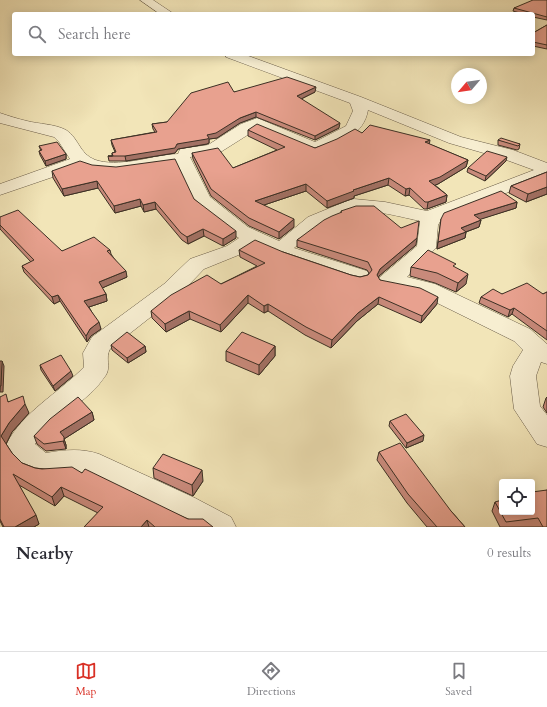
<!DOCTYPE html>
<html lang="en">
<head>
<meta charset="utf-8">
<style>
	:root { --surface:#fff; --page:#f7f7f7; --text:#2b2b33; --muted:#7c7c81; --line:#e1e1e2; --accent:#d93025 }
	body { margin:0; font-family:Cardo,serif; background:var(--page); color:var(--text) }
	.controls { position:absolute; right:12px; bottom:12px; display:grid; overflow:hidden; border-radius:4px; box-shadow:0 2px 10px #0003 }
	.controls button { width:36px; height:36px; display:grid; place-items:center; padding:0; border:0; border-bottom:1px solid var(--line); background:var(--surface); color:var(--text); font:20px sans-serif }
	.compass { position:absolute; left:451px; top:68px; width:36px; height:36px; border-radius:50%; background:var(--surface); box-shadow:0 2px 10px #0003; rotate:241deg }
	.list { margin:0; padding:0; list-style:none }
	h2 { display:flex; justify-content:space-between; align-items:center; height:52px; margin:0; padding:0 16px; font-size:17px }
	h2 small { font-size:13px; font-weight:400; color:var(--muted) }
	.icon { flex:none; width:22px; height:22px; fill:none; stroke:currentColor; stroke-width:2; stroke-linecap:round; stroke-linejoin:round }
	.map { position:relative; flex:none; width:547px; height:527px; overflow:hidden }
	.search { position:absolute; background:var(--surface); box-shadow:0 2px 10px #0003; left:12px; right:12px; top:12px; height:44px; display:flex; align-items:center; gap:10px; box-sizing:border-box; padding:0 14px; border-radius:4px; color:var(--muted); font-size:15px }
	.sheet { height:124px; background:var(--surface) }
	nav { display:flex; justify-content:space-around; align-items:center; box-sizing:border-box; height:56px; border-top:1px solid var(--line); background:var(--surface); font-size:11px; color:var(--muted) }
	nav a { display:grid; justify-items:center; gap:2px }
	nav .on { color:var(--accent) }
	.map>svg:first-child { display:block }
</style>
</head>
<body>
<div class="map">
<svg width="547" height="527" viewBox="0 0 547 527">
	<rect width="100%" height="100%" fill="#f2e5b8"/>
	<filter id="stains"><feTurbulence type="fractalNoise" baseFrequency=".005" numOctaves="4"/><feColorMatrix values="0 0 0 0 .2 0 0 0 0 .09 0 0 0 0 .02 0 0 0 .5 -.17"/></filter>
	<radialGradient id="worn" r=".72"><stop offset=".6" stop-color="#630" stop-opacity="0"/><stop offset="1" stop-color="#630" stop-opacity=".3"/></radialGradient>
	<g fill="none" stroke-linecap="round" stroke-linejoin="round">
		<defs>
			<g id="minor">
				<path d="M140 0H153L174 14H160Z"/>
				<path d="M225 54H243L361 97 461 137 513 150 547 163V177L442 218 438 225 436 248 407 277 435 284 530 329 547 344V364L541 362 536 376 540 406 547 415V447L537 444 514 409 510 376 513 366 523 350 514 341 419 294 404 290 380 287 377 282 380 277 417 246 420 221C406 218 367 208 355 211 331 217 313 233 294 248L367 271 370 276 367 281 359 283 351 281 283 258 255 245 241 254 204 269 180 294 110 349C105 358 111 367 106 375 88 403 54 417 35 444L46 453C65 450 81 448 99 454L195 498 231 517 236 527H190L85 475C71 473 59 478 45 477 27 477 13 460 6 445 23 411 58 394 84 367L83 353 92 337 164 284 190 259 227 246 239 238 234 235 195 204 177 164C145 166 113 180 82 167L0 195V184L70 159 59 142 54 137 0 123V113C9 116 18 119 27 121 38 124 55 124 66 130 80 139 79 156 99 161 124 167 153 155 178 154L180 149 208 145 241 124 257 118 315 142 346 126 353 111 350 103 226 57ZM368 110 449 143 501 158 534 170 427 211 385 202 354 199 347 201 308 217 279 241 248 227 210 197 190 157 219 153 257 129 309 151 315 153 321 151C341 142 364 135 368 110Z"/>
			</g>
		</defs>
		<use href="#minor" stroke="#6a5d49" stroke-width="1"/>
		<use href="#minor" fill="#f7eed1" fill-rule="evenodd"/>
	</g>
	<g fill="#c88a7b" stroke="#3c3024">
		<path d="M547 0V20L533 17V14H523L513 11 514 8Z"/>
		<path d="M547 25V49L533 46V33Z"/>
		<path d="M234 92H315L301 99 339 128 315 140 256 117 240 123 217 138 209 139V143L207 144 178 149 175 153 126 161H109L108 156H112V153L115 152 112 145 111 140 155 132 153 129 152 124 167 122Z"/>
		<path d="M248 130 315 148 362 133 429 144 468 160 466 167 438 184 435 185 447 195 446 202 427 209H424L409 195 405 196 388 185 354 196V198L327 208 306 191 264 205 294 227 279 239 249 226 211 196 193 159 192 153 233 168 277 150 248 136Z"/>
		<path d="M498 140 520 144 519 149 517 150 498 145Z"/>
		<path d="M39 146 66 154V159L46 166 40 155 39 151H41Z"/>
		<path d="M506 161 485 181 467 172 468 168Z"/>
		<path d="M52 171 194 199 236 238 223 246 204 236 188 244 182 240 156 209 144 212 141 206 115 213 98 188 64 196 53 178Z"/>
		<path d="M547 172V194L526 202 509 193 511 186Z"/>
		<path d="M517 202 516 208 480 219 481 220 479 227 466 232 465 238 437 249 441 219Z"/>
		<path d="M341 211 416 245 379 276 378 278 380 280 437 304 421 323 378 304 357 321 331 348 305 335 268 311 264 313 248 303 221 332 190 319 166 332 152 318 151 311 221 284 257 266 240 257 239 250 283 252 351 275 360 277 368 275 369 273 367 270 297 247V240L341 213Z"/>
		<path d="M0 217 62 251 110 250 111 254 127 277 102 288 106 294 107 301 89 307 101 329 91 336 87 342 60 301 54 304 24 272 22 266 31 262 0 229Z"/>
		<path d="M411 267 456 268 466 284 456 292 435 283 410 276Z"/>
		<path d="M547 292V340L512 314 508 317 479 303 481 297 502 294H543Z"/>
		<path d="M111 345 145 346 146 352 128 363 112 350Z"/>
		<path d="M275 346V356L259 375 226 361V351Z"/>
		<path d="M40 365 73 376 55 391 41 370Z"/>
		<path d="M0 397 29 413 12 432 6 444 12 453 22 463 35 468 82 473 188 519 213 527H84L98 513 64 496 55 506 19 485 39 524 34 527H3L0 521Z"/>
		<path d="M547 397V413L543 407 546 398Z"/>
		<path d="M92 412 94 420 64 439 66 445V449L46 451 37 444 34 436Z"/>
		<path d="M390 421 423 441 406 448 389 426Z"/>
		<path d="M379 452 451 511 465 527H427L407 503 377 460Z"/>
		<path d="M153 468 203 481 193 496 154 478Z"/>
		<path d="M547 490V527H500L492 511 495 502 502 512Z"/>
	</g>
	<g fill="#a27164" stroke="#3c3024">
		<path d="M316 87 315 92 297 101V96Z"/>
		<path d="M256 112V117L240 123 217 138 209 139V143L207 144 178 149 175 153 126 161 125 156 177 144 207 135 240 118Z"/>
		<path d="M340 123 339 128 315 140V136Z"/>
		<path d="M430 140 429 146 425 142Z"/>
		<path d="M66 154V159L46 166 45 161Z"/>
		<path d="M507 157 506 161 485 181 486 176Z"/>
		<path d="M468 160 466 167 438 184 428 188 429 181Z"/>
		<path d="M389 178 388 185 354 196V198L327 208V201L353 190Z"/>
		<path d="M97 181 98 188 64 196 62 189Z"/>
		<path d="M306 184V191L255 208V201Z"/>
		<path d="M547 187V194L526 202 528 194Z"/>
		<path d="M410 188 409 195 405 196 406 189Z"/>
		<path d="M447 195 446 202 427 209 428 202Z"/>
		<path d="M140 199 141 206 115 213 114 206Z"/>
		<path d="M155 202 156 209 144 212 143 205Z"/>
		<path d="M517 202 516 208 472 222 474 215Z"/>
		<path d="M294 219V227L279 239V232Z"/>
		<path d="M481 220 479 227 460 234 461 228Z"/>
		<path d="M203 229 204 236 188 244 187 237Z"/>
		<path d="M236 231V238L223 246V239Z"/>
		<path d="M466 232 465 238 437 249 438 242Z"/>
		<path d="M417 238 416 245 379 276 376 283 377 275 380 269Z"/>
		<path d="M126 271 127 277 100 289 99 282Z"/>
		<path d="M468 274 466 284 456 292 458 283Z"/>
		<path d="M106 294 107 301 86 308 84 301Z"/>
		<path d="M58 295 60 301 54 304 52 297Z"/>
		<path d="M248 295V303L221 332 220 325Z"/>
		<path d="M379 297 378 304 357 321 331 348 332 340 358 313Z"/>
		<path d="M438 297 437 304 421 323 422 316Z"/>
		<path d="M268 304V311L264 313V306Z"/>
		<path d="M514 308 512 314 508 317 510 310Z"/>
		<path d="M189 311 190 319 166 332 165 324Z"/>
		<path d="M99 322 101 329 91 336 87 342 86 336 90 329Z"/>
		<path d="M145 346 146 352 128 363 127 358Z"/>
		<path d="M275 346V356L259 375V365Z"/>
		<path d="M2 361 4 366 3 392H0Z"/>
		<path d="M71 371 73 376 55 391 53 386Z"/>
		<path d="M25 404 29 413 12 432 5 446 1 436 9 423Z"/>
		<path d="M92 412 94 420 64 439 66 445V449L60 432Z"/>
		<path d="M424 435 423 441 406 448 407 443Z"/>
		<path d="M202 470 203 481 193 496 192 485Z"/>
		<path d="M61 487 64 496 55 506 52 497Z"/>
		<path d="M36 515 39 524 34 527H15Z"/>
		<path d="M147 520 149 527H141Z"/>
	</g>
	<g fill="#e8a18f" stroke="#3c3024">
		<path d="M533 0H547V17L514 8Z"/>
		<path d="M547 25V45L533 42V33Z"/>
		<path d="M287 77 316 87 297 96 340 123 315 136 256 112 240 118 216 133 207 135 209 138 207 139 177 144 175 148 125 156H108H113L112 153 116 152 111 140 157 132 152 124 167 122 191 93 228 82 234 92Z"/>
		<path d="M257 124 315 148 337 139 355 129 362 133 370 125 430 140 425 142 468 160 440 177 429 181 447 195 428 202H425L410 188 406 189 389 178 353 190 354 191 327 201 306 184 255 201 294 219 279 232 249 218 211 189 192 153 218 148 233 168 285 147 248 130Z"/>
		<path d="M501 138 520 144 518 146 498 140Z"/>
		<path d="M57 142 66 154 45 161 39 151 42 150 39 146Z"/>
		<path d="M487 151 507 157 486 176 468 168Z"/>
		<path d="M175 159 194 199 236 231 223 239 203 229 187 237 181 233 155 202 143 205 140 199 114 206 97 181 62 189 52 171 80 161 92 165 116 167Z"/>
		<path d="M547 172V187L528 194 511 186Z"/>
		<path d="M501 191 517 202 474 215 481 220 461 228 466 232 438 242 441 219 444 213Z"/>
		<path d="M356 206H374L401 228 419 221 417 238 380 269 377 275 380 280 420 288 438 297 422 316 379 297 358 313 332 340 306 327 268 304 264 306 248 295 220 325 189 311 165 324 151 311 171 295 207 275 221 284 265 263 239 250 255 240 283 252 351 275 360 277 368 275 372 270 368 262 297 240 324 220 332 216 342 212 341 211Z"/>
		<path d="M18 210 62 251 94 237 110 250 107 251 126 271 99 282 106 294 84 301 99 322 90 329 86 336 58 295 52 297 22 266 34 260 0 225V217Z"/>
		<path d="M428 250 456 264 453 266 468 274 458 283 437 273 411 267Z"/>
		<path d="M527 283 543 294 547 292V331L514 308 510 310 481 297 493 289 502 294Z"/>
		<path d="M127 332 145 346 127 358 111 345Z"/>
		<path d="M242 332 275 346 259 365 226 351Z"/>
		<path d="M61 355 71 371 53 386 40 365Z"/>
		<path d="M0 361H2L1 386H0Z"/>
		<path d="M6 394 8 402 23 396 25 404 9 423 1 436 12 453 22 463 35 468 42 469 72 467 82 473 85 469 188 519H203L213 527H155L147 520 141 527H84L103 507 61 487 52 497 13 474 36 515 15 527H4L0 519V397Z"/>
		<path d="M78 397 92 412 60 432 64 437V441L44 444 34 436 50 419Z"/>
		<path d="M406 414 424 435 407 443 390 421Z"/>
		<path d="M400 443 451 511 465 527H437L408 494 379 452Z"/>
		<path d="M163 454 202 470 192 485 153 468Z"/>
		<path d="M547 490V527H543L538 518 506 522 495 502 502 500V512H532V492Z"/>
	</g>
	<rect width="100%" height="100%" filter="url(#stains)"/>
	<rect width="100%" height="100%" fill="url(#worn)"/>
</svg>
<div class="controls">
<button><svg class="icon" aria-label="locate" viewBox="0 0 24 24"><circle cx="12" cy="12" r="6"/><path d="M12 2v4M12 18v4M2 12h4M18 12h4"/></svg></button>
</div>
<svg class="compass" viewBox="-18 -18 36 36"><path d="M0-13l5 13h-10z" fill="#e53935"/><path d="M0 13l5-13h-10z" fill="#7c7c81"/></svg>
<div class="search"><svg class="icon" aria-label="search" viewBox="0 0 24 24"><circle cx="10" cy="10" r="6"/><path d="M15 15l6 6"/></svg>Search here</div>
</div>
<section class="sheet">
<h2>Nearby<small>0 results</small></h2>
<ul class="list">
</ul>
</section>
<nav>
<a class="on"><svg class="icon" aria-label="map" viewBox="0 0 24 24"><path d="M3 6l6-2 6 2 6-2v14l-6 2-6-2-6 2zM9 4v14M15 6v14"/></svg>Map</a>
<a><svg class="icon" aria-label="directions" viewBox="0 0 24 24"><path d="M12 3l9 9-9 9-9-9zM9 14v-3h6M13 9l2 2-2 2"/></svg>Directions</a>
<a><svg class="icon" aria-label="saved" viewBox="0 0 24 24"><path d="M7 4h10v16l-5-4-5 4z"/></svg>Saved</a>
</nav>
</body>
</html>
